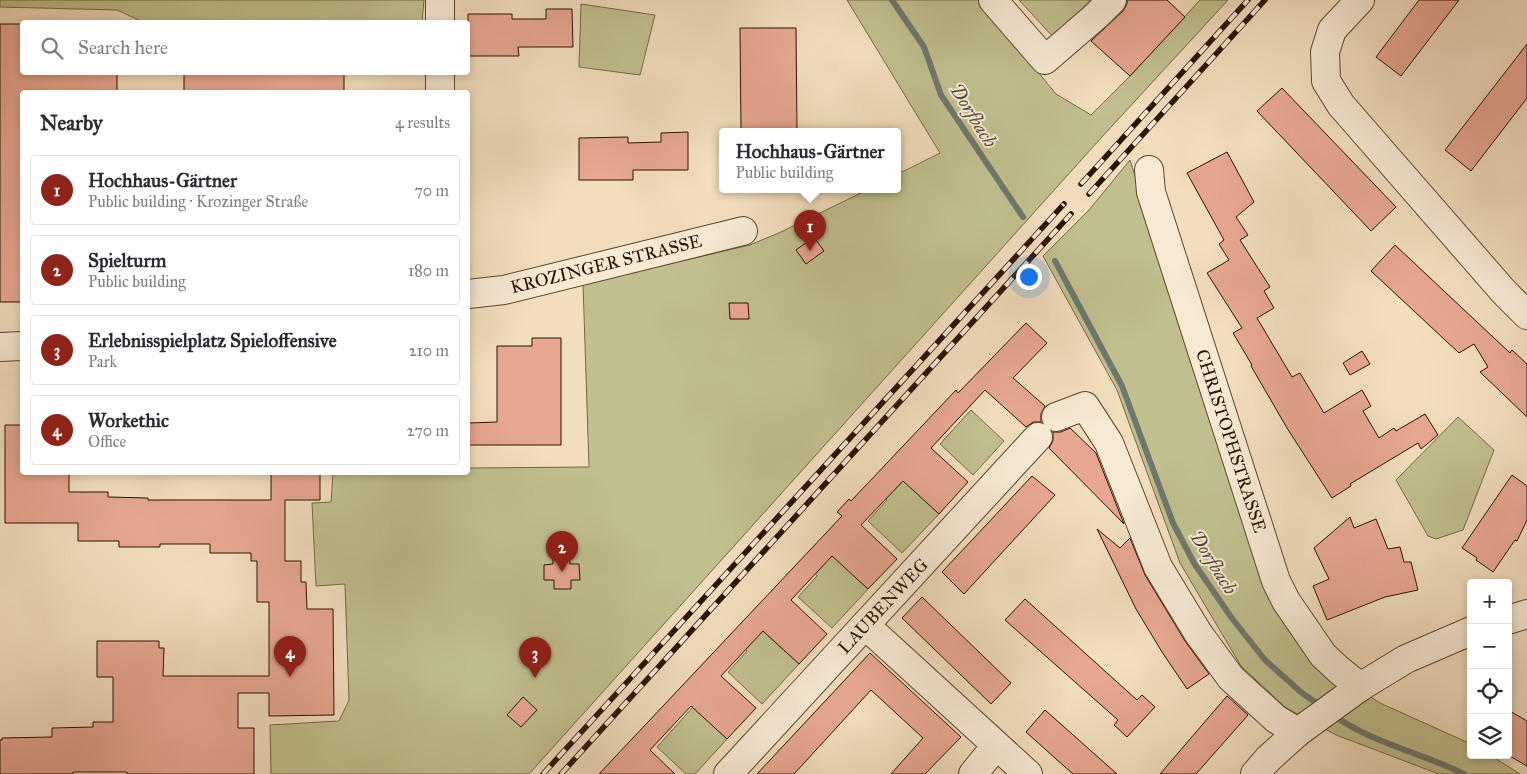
<!DOCTYPE html>
<html lang="en">
<head>
<meta charset="utf-8">
<style>
	:root { --surface:#fff; --page:#f7f7f7; --text:#2b2b33; --muted:#7c7c81; --line:#e1e1e2; --accent:#8f2418 }
	body { margin:0; font-family:"IM FELL Great Primer",serif; background:var(--page); color:var(--text) }
	.controls { position:absolute; right:15px; bottom:15px; display:grid; overflow:hidden; border-radius:5px; box-shadow:0 2px 8px #0003 }
	.controls button { width:45px; height:45px; display:grid; place-items:center; padding:0; border:0; border-bottom:1px solid var(--line); background:var(--surface); color:var(--text); font:25px sans-serif }
	.you { position:absolute; left:1028px; top:276px; width:18px; height:18px; margin:-12px; border:4px solid #fff; border-radius:50%; background:#1a73e8; box-shadow:0 0 0 8px #1a73e833 }
	.badge { display:grid; place-items:center; width:32px; height:32px; border-radius:50%; background:var(--accent); color:#fff; font-size:16px; font-weight:700 }
	.pin { position:absolute; translate:-50% -41px; filter:drop-shadow(0 1px 2px #0008) }
	.pin::after { content:''; position:absolute; top:26px; width:18px; height:15px; background:inherit; clip-path:polygon(0 0,100% 0,50% 100%) }
	.popup { position:absolute; left:719px; top:128px; width:182px; height:65px; box-sizing:border-box; display:grid; place-content:center; border-radius:5px; background:var(--surface); filter:drop-shadow(0 1px 4px #0005); font-size:16px; white-space:nowrap; color:var(--muted) }
	.popup b { font-size:19px; color:var(--text) }
	.popup::after { content:''; position:absolute; left:50%; top:100%; margin-left:-10px; border:10px solid transparent; border-top-color:var(--surface) }
	.list { margin:0; padding:0; list-style:none }
	h2 { display:flex; justify-content:space-between; align-items:center; height:65px; margin:0; padding:0 20px; font-size:21px }
	h2 small { font-size:16px; font-weight:400; color:var(--muted) }
	.list li { display:grid; grid-template-columns:32px 1fr auto; gap:15px; align-items:center; box-sizing:border-box; height:70px; margin:0 10px 10px; padding:0 10px; border:1px solid var(--line); border-radius:5px }
	.list b { display:block; font-size:19px; white-space:nowrap }
	.list p { margin:0; font-size:16px; white-space:nowrap; color:var(--muted) }
	.list em { font-size:16px; font-style:normal; color:var(--muted) }
	.icon { flex:none; width:28px; height:28px; fill:none; stroke:currentColor; stroke-width:2; stroke-linecap:round; stroke-linejoin:round }
	.map { position:relative; flex:none; width:1527px; height:774px; overflow:hidden }
	.search { position:absolute; background:var(--surface); box-shadow:0 2px 8px #0003; left:20px; top:20px; width:450px; height:55px; display:flex; align-items:center; gap:12px; box-sizing:border-box; padding:0 18px; border-radius:5px; color:var(--muted); font-size:19px }
	.panel { position:absolute; background:var(--surface); box-shadow:0 2px 8px #0003; left:20px; top:90px; width:450px; height:385px; border-radius:5px }
	.map>svg:first-child { display:block }
</style>
</head>
<body>
<div class="map">
<svg width="1527" height="774" viewBox="0 0 1527 774">
	<rect width="100%" height="100%" fill="#f2ddbd"/>
	<filter id="stains"><feTurbulence type="fractalNoise" baseFrequency=".004" numOctaves="4"/><feColorMatrix values="0 0 0 0 .2 0 0 0 0 .09 0 0 0 0 .02 0 0 0 .5 -.17"/></filter>
	<radialGradient id="worn" r=".72"><stop offset=".6" stop-color="#630" stop-opacity="0"/><stop offset="1" stop-color="#630" stop-opacity=".3"/></radialGradient>
	<g fill="#c0bf8d" stroke="#756846">
		<path d="M0 0H424L422 22H143L117 10 0 7Z"/>
		<path d="M847 0H979L1056 94 1091 115 1130 76 1200 0H1228L1101 138 529 774H271L270 725 339 721 349 700 345 584 316 586 312 503 331 502 333 473 468 472V468L589 467 583 284 750 245 781 232 867 190H898V174L940 153Z"/>
		<path d="M1019 0H1090L1055 39Z"/>
		<path d="M581 4 655 15 640 75 579 67Z"/>
		<path d="M1130 160 1268 587 1355 687 1380 703 1471 744V755H1490L1520 774H1439L1336 735 1286 708 1241 666 1180 563 1117 390 1043 256 1089 210Z"/>
		<path d="M971 410 1004 441 973 475 940 444Z"/>
		<path d="M1458 417 1494 450 1463 530 1436 539 1428 536 1396 480Z"/>
		<path d="M902 479 939 514 902 553 868 521 887 500 885 498Z"/>
		<path d="M832 555 868 589 832 628 798 597 817 576 815 573Z"/>
		<path d="M762 630 799 664 762 704 728 672 747 651 745 649Z"/>
		<path d="M693 707 727 739 695 774H686L657 747Z"/>
	</g>
	<g fill="none" stroke-linecap="round" stroke-linejoin="round">
		<g stroke="#6e776e" stroke-width="6">
			<path d="M892 0 924 47 941 95 1023 217"/>
			<path d="M1055 261 1122 386 1173 523 1194 563 1231 617 1265 660 1302 693 1321 706"/>
			<path d="M1333 715C1372 743 1422 753 1464 774"/>
		</g>
	</g>
	<g fill="#e7a790" stroke="#2a1200">
		<path d="M1127 0H1167L1185 17 1130 76 1091 41 1123 11 1127 4Z"/>
		<path d="M1419 0H1459L1401 76 1376 57Z"/>
		<path d="M546 9H572L573 47H518L519 56H468V14H512V19H546Z"/>
		<path d="M0 24H22V72H117V92H22V302H0Z"/>
		<path d="M740 28H796L797 132 741 131Z"/>
		<path d="M1527 44V98L1471 171 1445 150Z"/>
		<rect x="184" y="72" width="160" height="20"/>
		<path d="M1282 88 1396 207 1371 231 1257 111Z"/>
		<path d="M688 132V170H633V180H579V138L628 137V143L661 142V133Z"/>
		<path d="M1227 152 1254 202 1236 217 1248 235 1240 240 1270 287 1264 291 1274 308 1257 318 1292 377 1300 373 1324 413 1362 390 1371 406 1363 411 1379 438 1394 428 1396 431 1425 414 1438 435 1421 449 1418 443 1350 484 1351 486 1332 498 1287 428 1251 366 1252 365 1233 333 1242 328 1207 273 1229 260 1219 244 1224 240 1187 173Z"/>
		<path d="M814 237 824 251 806 264 796 250Z"/>
		<path d="M1395 245 1510 353 1512 350 1527 364V417L1480 372 1488 367 1474 344 1459 353 1371 271Z"/>
		<path d="M729 303H748L749 319H730Z"/>
		<path d="M1026 323 1047 343 1013 378 1045 406 1041 414V422H1033L1026 427 985 390 931 448 968 482 939 514 903 481 861 525 897 559 868 589 832 556 791 600 827 634 799 664 763 631 721 676 756 708 727 739 691 706 650 750 675 774H599L842 516 837 512 849 499 851 501 956 390 958 393Z"/>
		<path d="M532 338H561V445H468V423L497 422V346H532Z"/>
		<path d="M1362 351 1370 364 1350 375 1343 363Z"/>
		<path d="M5 425H22V472H69V492H108V497L148 498V500H271V472H320V500H285V561H301V582H306L307 609H333L334 715 269 716V693H238V728H254V774H127V772H73V774H0V740H2V738L52 737V728L93 727V722H113V677H97V641H159V648H164L163 676H269V602H257V561H251V553H210V544H160V547H119V541H78V523H5Z"/>
		<path d="M1070 428 1096 453 1124 524 1049 448 1053 441V432H1061Z"/>
		<path d="M1512 475 1527 486V520L1517 541 1515 540 1493 572 1476 560 1477 558 1462 548Z"/>
		<path d="M1032 476 1055 495 964 594 942 572Z"/>
		<path d="M1350 517 1354 528 1376 519 1388 549 1400 547 1404 562H1411L1418 590 1385 597 1327 620 1313 586 1329 579 1314 548Z"/>
		<path d="M1097 529 1120 548 1130 538 1145 575 1185 641 1209 674 1187 689 1162 652 1136 609Z"/>
		<path d="M569 554 570 564H579L580 580H571V589H554V580H544V565L553 564V555Z"/>
		<path d="M922 597 1011 683 991 704 902 618Z"/>
		<path d="M1025 599 1137 700 1142 695 1155 707 1127 737 1114 725 1118 720 1005 620Z"/>
		<path d="M870 653 961 737 925 774H891L923 738 871 690 794 774H757Z"/>
		<path d="M1227 696 1248 715 1196 774H1160Z"/>
		<path d="M523 697 537 710 521 727 507 715Z"/>
		<path d="M1045 710 1117 774H1073L1065 767 1026 732Z"/>
		<path d="M1508 710 1527 721V766L1508 755Z"/>
	</g>
	<g fill="none" stroke-linecap="round" stroke-linejoin="round">
		<defs>
			<g id="minor">
				<path d="M440 0V22"/>
				<path d="M993 0 1045 60 1096 16 1112 0"/>
				<path d="M1360 0 1332 30 1325 52 1326 81 1341 105 1504 292 1527 315"/>
				<path d="M440 72V92"/>
				<path d="M1149 170 1151 192 1276 581 1286 601 1323 655 1339 670 1360 687"/>
				<path d="M468 294 504 290 743 231"/>
				<path d="M0 347 22 346"/>
				<path d="M1056 417 1085 406 1109 443 1158 567 1198 633 1231 678 1276 719 1298 732"/>
				<path d="M1508 620 1527 614"/>
				<path d="M865 625 1028 774"/>
				<path d="M728 774 1038 437"/>
				<path d="M973 774 996 746"/>
				<path d="M1255 774 1268 759 1298 732 1360 687 1406 659 1471 631"/>
			</g>
		</defs>
		<use href="#minor" stroke="#5c452f" stroke-width="30"/>
		<use href="#minor" stroke="#f7e9d4" stroke-width="28"/>
		<defs>
			<g id="rail">
				<path d="M1081 184 1248 0"/>
				<path d="M1089 194 1265 0"/>
				<path d="M543 774 1064 204"/>
				<path d="M561 774 1071 214"/>
			</g>
		</defs>
		<use href="#rail" stroke="#2a1200" stroke-width="5.5"/>
		<use href="#rail" stroke="#f7e9d4" stroke-width="4" stroke-dasharray="11" stroke-linecap="butt"/>
	</g>
	<g text-anchor="middle" stroke-width="4" stroke-linejoin="round" paint-order="stroke">
		<g font-size="18" fill="#2a1200" stroke="#f7e9d4">
			<text transform="translate(606 264) rotate(-14)" y="6">KROZINGER STRASSE</text>
			<text transform="translate(1231 441) rotate(72)" y="6">CHRISTOPHSTRASSE</text>
			<text transform="translate(883 606) rotate(-47)" y="6">LAUBENWEG</text>
		</g>
		<g font-size="19" font-style="italic" fill="#524d40" stroke="#f7e9d4">
			<text transform="translate(974 115) rotate(58)" y="7">Dorfbach</text>
			<text transform="translate(1214 562) rotate(58)" y="7">Dorfbach</text>
		</g>
	</g>
	<rect width="100%" height="100%" filter="url(#stains)"/>
	<rect width="100%" height="100%" fill="url(#worn)"/>
</svg>
<div class="controls">
<button>+</button>
<button>−</button>
<button><svg class="icon" aria-label="locate" viewBox="0 0 24 24"><circle cx="12" cy="12" r="6"/><path d="M12 2v4M12 18v4M2 12h4M18 12h4"/></svg></button>
<button><svg class="icon" aria-label="layers" viewBox="0 0 24 24"><path d="M12 4l9 5-9 5-9-5zM3 14l9 5 9-5"/></svg></button>
</div>
<div class="you"></div>
<div class="pin badge" style="left:810px;top:251px">1</div>
<div class="popup"><b>Hochhaus-Gärtner</b>Public building</div>
<div class="pin badge" style="left:562px;top:572px">2</div>
<div class="pin badge" style="left:535px;top:678px">3</div>
<div class="pin badge" style="left:290px;top:677px">4</div>
<div class="search"><svg class="icon" aria-label="search" viewBox="0 0 24 24"><circle cx="10" cy="10" r="6"/><path d="M15 15l6 6"/></svg>Search here</div>
<section class="panel">
<h2>Nearby<small>4 results</small></h2>
<ul class="list">
<li><span class="badge">1</span><div><b>Hochhaus-Gärtner</b><p>Public building · Krozinger Straße</p></div><em>70 m</em></li>
<li><span class="badge">2</span><div><b>Spielturm</b><p>Public building</p></div><em>180 m</em></li>
<li><span class="badge">3</span><div><b>Erlebnisspielplatz Spieloffensive</b><p>Park</p></div><em>210 m</em></li>
<li><span class="badge">4</span><div><b>Workethic</b><p>Office</p></div><em>270 m</em></li>
</ul>
</section>
</div>
</body>
</html>
